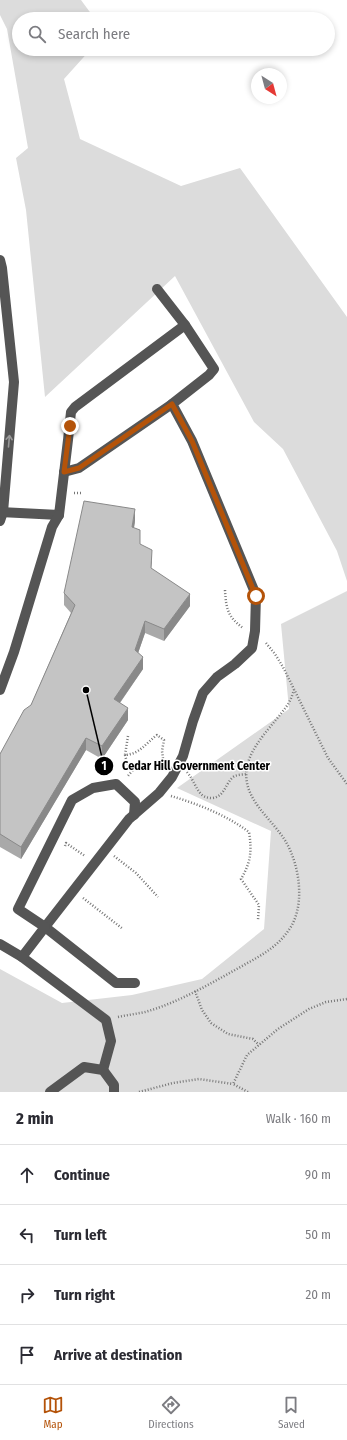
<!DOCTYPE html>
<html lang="en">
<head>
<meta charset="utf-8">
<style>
	:root { --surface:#fff; --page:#f2f2f3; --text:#2b2b33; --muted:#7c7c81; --line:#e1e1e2; --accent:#b45309 }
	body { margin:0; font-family:"Fira Sans Condensed",sans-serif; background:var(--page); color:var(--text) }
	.compass { position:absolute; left:251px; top:68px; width:36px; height:36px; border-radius:50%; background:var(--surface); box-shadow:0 2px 6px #0003; rotate:144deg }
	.stop { position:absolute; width:12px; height:12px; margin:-9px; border:3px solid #b45309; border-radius:50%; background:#fff }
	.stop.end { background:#b45309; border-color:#fff; box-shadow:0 1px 4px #0008 }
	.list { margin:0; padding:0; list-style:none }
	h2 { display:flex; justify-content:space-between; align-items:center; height:52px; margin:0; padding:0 16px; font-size:17px }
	h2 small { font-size:13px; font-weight:400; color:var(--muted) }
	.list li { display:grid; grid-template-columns:26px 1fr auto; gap:12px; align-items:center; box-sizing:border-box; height:60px; padding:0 16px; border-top:1px solid var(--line) }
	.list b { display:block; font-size:15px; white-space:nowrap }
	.list em { font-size:13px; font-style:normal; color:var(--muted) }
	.icon { flex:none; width:22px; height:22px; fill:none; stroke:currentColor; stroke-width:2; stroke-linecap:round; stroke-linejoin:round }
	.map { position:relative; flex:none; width:347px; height:1092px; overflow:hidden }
	.search { position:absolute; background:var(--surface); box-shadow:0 2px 6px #0003; left:12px; right:12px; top:12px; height:44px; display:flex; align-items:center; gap:10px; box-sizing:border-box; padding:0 14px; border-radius:22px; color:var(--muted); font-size:15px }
	.sheet { height:292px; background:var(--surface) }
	nav { display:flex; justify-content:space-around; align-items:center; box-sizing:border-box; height:56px; border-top:1px solid var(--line); background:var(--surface); font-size:11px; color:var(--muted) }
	nav a { display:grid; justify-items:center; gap:2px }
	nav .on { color:var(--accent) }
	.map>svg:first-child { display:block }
</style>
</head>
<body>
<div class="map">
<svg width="347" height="1092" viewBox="0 0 347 1092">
	<rect width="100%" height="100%" fill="#fff"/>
	<g fill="#dcdcdc">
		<path d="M0 0H81L95 19H19V49H91L64 79 80 139 181 186 240 168 347 317V581L337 551 283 449 254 422 175 276 45 397 26 210 16 158 28 148 7 29 0 15Z"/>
		<path d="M347 591V1092H0V969L62 1003 132 995 202 979 264 929 271 831 177 788 289 709 281 624Z"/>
	</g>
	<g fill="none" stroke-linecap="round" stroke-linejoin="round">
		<g stroke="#777" stroke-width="2.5" stroke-dasharray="1 2" stroke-linecap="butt">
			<path d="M74 493H83"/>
			<path d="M225 590C226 609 228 617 243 628"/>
			<path d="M266 643 275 654 283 667 328 758 347 784"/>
			<path d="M128 736 125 755C140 754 146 743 157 735L164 740 162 751 163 758 167 762"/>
			<path d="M125 755 127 763 133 770 127 777"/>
			<path d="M187 772C193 779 195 787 201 794 204 797 208 798 212 798 224 797 225 785 232 778 236 774 242 775 247 774"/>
			<path d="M171 796C198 804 226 815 249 832 252 851 251 862 241 879L259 905 258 920"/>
			<path d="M65 846 66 843 85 856"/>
			<path d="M114 856 136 873 158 897"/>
			<path d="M83 898 123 929"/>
			<path d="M195 991 202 1010 211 1023 228 1034 253 1039 259 1045"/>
			<path d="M118 1017C127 1015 136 1014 145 1012 177 1003 206 986 235 970 254 959 275 950 288 931 306 908 300 866 286 842 272 818 241 799 247 767 251 745 274 724 286 707 290 702 292 696 294 690"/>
			<path d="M139 1092 173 1083 199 1079 233 1084"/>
			<path d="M248 1092 233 1084 247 1055 278 1029 309 1009 326 1002 347 999"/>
		</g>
		<g stroke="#555" stroke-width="10">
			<path d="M0 260 2 268 14 382 3 512 0 521"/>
			<path d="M157 289 185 325"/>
			<path d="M64 472 79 468 172 404"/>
			<path d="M0 512 59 515 68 440 71 412 75 407 185 325 214 369 209 375 172 404 192 441 256 595 255 631 252 648 235 664 217 677 203 693 193 721 183 756 172 777 159 793 129 819 45 927 116 983H135"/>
			<path d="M0 690 14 652 52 527 59 515"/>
			<path d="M0 944 22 957 106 1020 111 1041 103 1070"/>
			<path d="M22 957 45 927 18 909 72 800 93 788 116 784 135 802 134 815"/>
			<path d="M50 1092 84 1067 103 1070 114 1085V1092"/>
		</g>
	</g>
	<path fill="#a9a9a9" d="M135 521 134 528 140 545 152 562 151 568 190 606 164 641 145 633 138 653 143 669 120 703 128 720 102 759 86 750 21 859 0 847V754L31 705 71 613 64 605V593Z"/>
	<g fill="#898989">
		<path d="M135 509V521L132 539V527Z"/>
		<path d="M190 594V606L164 641V629Z"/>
		<path d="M145 621V633L135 662V650Z"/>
		<path d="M143 657V669L114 711V699Z"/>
		<path d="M128 708V720L102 759V746Z"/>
		<path d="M86 738V750L21 859V847Z"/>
	</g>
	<path fill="#c4c4c4" stroke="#898989" d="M84 501 135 509 132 527 140 530V544L152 550 151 568 190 594 164 629 145 621 135 650 143 657 114 699 128 708 102 746 86 738 21 847 0 834V754L24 710 31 705 75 605 64 593Z"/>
	<defs><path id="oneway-shaft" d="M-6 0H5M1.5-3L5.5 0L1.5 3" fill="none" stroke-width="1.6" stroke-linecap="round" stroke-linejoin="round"/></defs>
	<use stroke="#999" href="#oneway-shaft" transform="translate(9 441) rotate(-85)"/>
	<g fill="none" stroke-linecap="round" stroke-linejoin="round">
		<path stroke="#b45309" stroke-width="5" d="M70 426 64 472 79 468 172 404 192 441 256 596"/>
	</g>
	<path fill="none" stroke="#000" stroke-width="1.5" d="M86 690L104 766"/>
	<g fill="#000" stroke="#fff" stroke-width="1.5">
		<circle cx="86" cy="690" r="4"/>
		<circle cx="104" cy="766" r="10"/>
	</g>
	<g font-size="12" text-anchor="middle" font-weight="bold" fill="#fff">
		<text x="104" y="770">1</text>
	</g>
	<g font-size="12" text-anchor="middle" font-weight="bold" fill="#000" stroke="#fff" stroke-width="3" stroke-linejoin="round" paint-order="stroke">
		<text x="196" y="770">Cedar Hill Government Center</text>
	</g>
</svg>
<svg class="compass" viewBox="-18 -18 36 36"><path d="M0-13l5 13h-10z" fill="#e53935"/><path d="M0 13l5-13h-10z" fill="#7c7c81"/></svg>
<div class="stop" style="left:256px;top:596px"></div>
<div class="stop end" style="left:70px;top:426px"></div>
<div class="search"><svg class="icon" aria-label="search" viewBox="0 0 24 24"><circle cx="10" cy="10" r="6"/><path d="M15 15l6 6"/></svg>Search here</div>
</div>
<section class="sheet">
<h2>2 min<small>Walk · 160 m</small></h2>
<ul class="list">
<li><svg class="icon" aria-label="ahead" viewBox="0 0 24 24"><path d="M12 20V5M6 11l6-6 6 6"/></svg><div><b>Continue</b></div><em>90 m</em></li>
<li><svg class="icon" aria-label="left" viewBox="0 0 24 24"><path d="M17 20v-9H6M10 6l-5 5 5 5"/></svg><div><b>Turn left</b></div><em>50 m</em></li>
<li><svg class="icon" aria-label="right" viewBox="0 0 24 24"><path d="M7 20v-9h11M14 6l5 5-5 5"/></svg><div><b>Turn right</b></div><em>20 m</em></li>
<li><svg class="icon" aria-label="arrive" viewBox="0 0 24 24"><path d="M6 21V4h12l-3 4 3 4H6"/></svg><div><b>Arrive at destination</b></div></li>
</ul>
</section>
<nav>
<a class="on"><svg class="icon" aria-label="map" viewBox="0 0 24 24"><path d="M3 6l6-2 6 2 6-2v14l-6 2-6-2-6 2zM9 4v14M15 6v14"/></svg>Map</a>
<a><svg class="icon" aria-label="directions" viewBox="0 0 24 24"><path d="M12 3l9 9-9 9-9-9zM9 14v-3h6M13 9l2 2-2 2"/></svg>Directions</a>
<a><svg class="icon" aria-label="saved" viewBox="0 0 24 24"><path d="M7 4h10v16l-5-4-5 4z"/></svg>Saved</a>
</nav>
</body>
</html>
